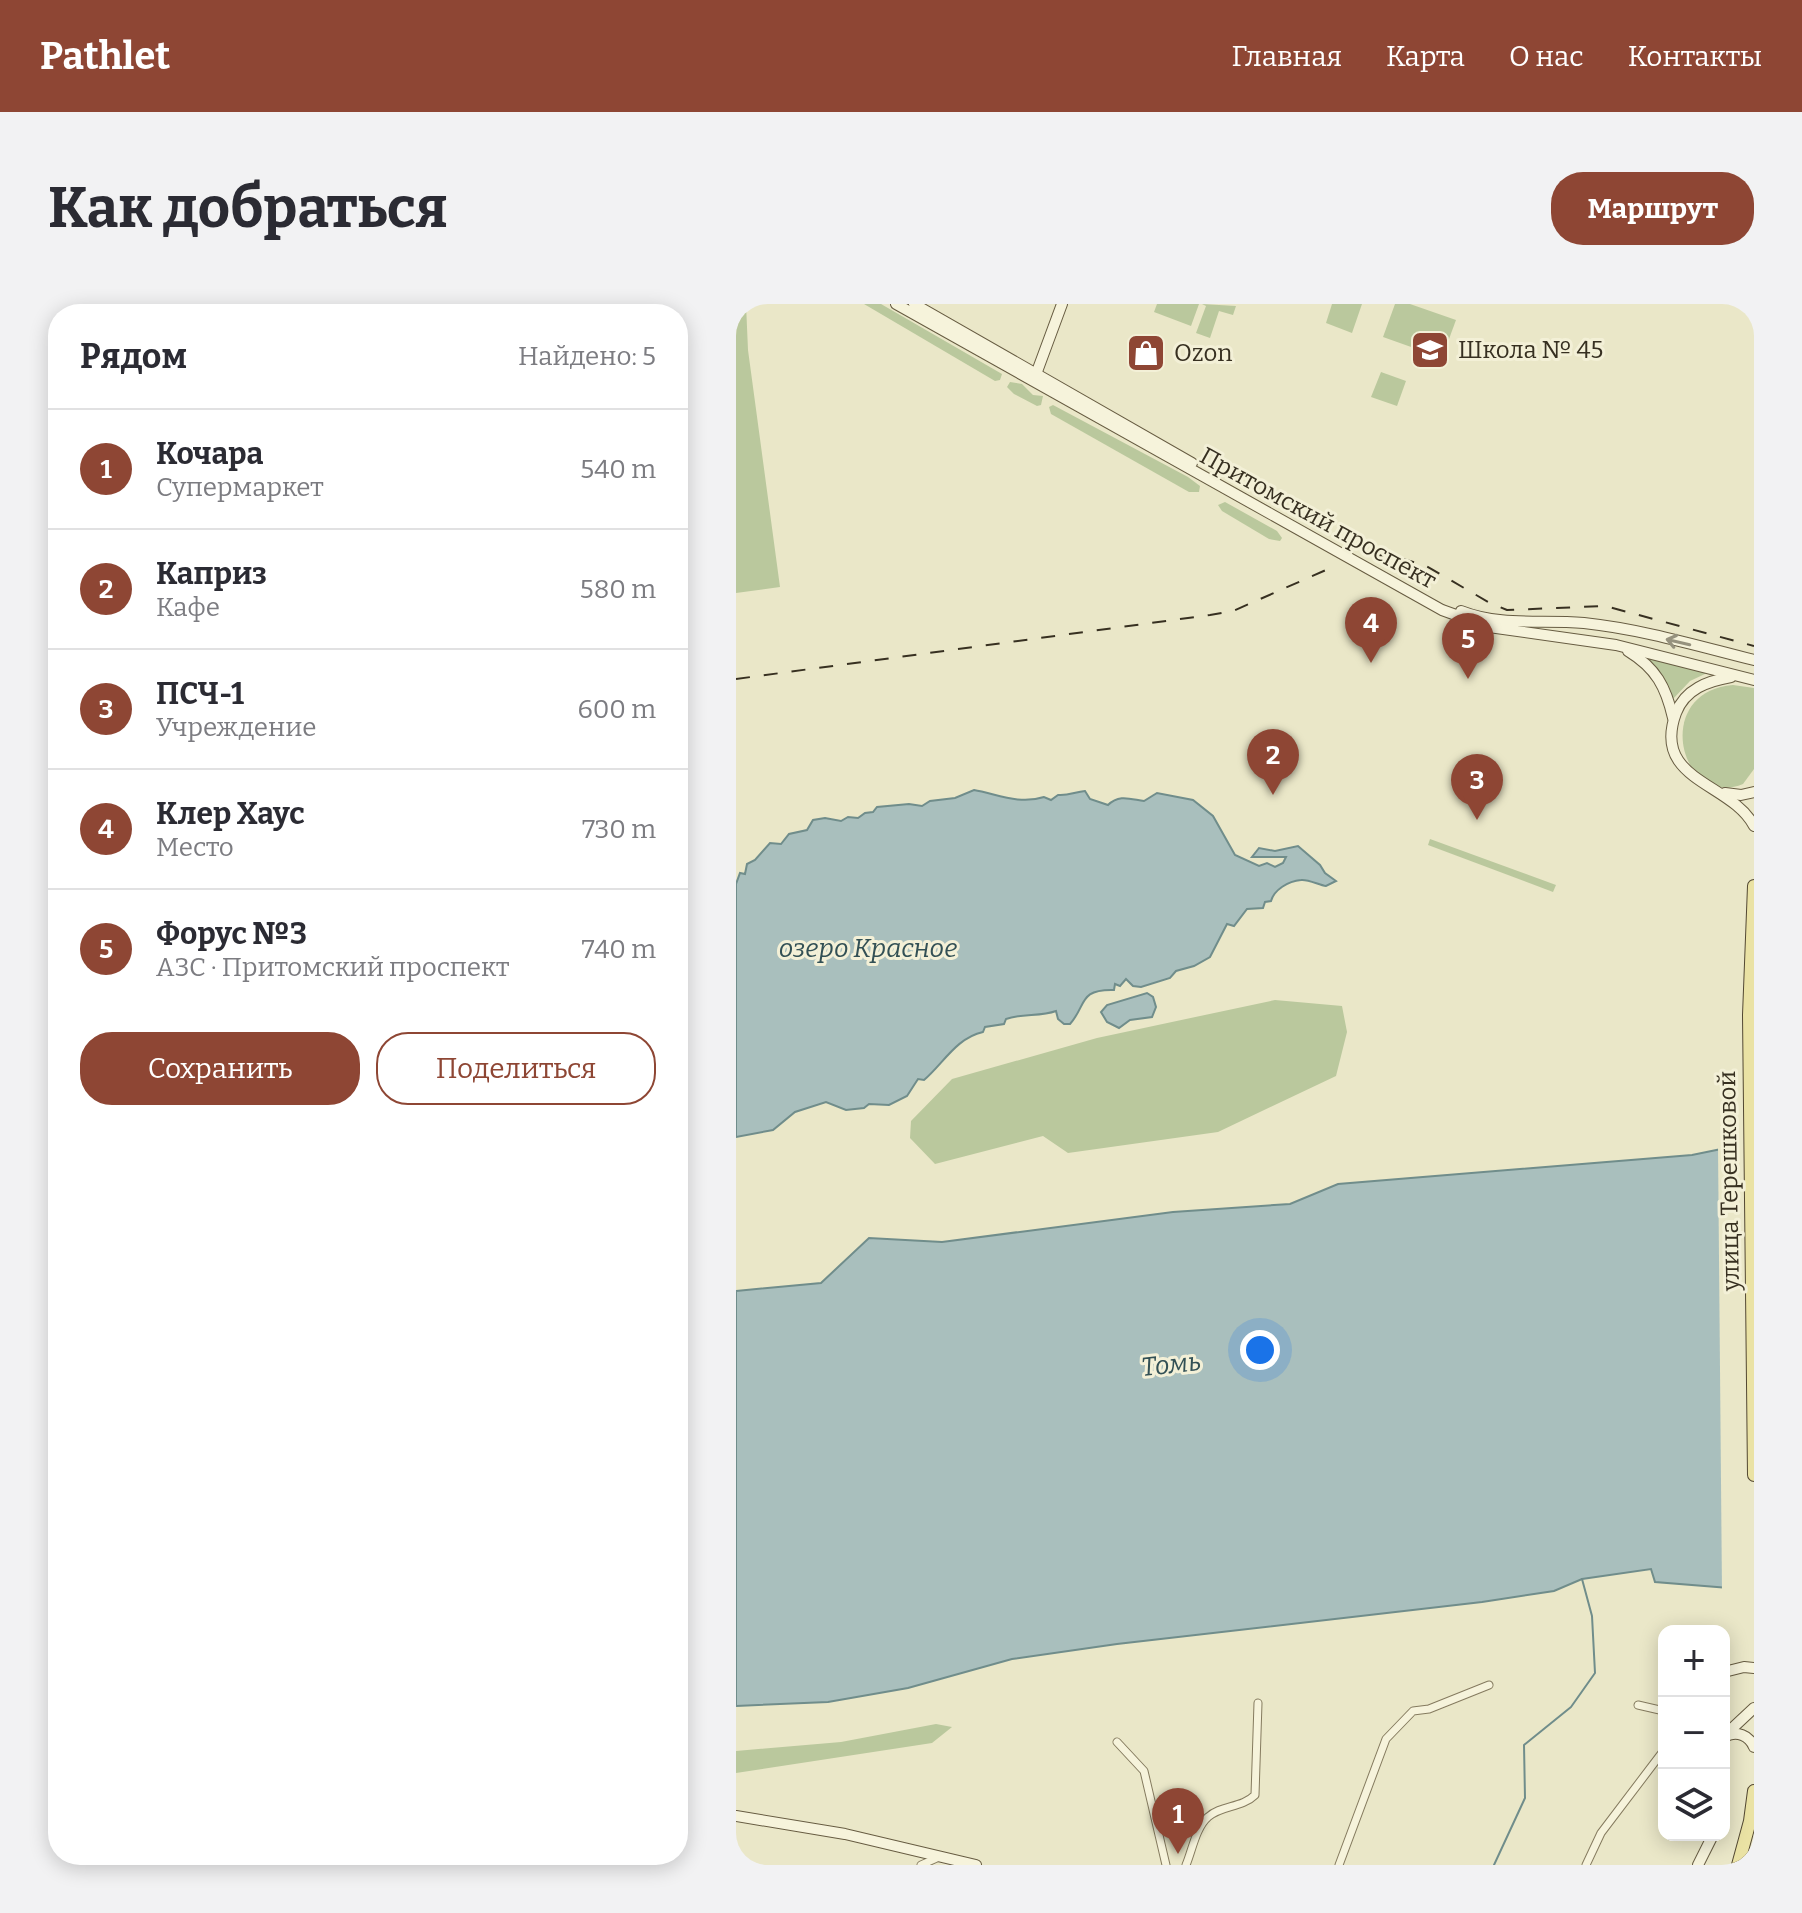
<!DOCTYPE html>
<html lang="ru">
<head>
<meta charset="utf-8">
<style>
	:root { --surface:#fff; --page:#f2f2f3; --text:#2b2b33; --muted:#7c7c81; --line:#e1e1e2; --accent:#8e4634 }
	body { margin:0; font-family:Bitter,serif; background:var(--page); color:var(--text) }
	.controls { position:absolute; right:24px; bottom:24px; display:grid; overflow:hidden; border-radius:16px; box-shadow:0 4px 20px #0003 }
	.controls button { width:72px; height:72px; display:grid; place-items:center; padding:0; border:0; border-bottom:2px solid var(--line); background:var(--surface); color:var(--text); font:40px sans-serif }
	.you { position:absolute; left:524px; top:1046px; width:28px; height:28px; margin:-20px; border:6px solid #fff; border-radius:50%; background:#1a73e8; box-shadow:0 0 0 12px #1a73e833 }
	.badge { display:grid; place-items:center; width:52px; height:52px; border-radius:50%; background:var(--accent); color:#fff; font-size:26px; font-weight:700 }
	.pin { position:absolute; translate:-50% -66px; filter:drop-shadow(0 2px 4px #0008) }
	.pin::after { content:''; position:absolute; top:42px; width:28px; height:24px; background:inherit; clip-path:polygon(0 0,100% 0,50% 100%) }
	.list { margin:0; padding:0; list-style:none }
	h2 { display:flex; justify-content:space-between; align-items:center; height:104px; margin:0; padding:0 32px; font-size:34px }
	h2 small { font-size:26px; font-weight:400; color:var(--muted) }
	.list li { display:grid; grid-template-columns:52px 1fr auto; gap:24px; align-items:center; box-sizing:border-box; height:120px; padding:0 32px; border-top:2px solid var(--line) }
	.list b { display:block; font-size:30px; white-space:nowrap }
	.list p { margin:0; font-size:26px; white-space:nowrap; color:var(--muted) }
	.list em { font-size:26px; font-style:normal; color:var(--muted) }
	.actions { display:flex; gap:16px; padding:24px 32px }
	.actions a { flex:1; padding:18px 0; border:2px solid var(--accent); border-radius:32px; text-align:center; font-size:28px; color:var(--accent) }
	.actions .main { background:var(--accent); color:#fff }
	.icon { flex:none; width:44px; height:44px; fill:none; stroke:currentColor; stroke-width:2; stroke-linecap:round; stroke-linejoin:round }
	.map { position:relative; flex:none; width:1018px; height:1561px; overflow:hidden; border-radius:32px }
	header { display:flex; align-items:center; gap:48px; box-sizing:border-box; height:112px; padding:0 40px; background:var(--accent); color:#fff }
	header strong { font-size:38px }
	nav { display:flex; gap:44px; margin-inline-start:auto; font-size:28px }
	.intro { display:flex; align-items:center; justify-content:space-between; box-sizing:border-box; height:192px; padding:0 48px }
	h1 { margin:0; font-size:56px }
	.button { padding:20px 36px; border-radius:32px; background:var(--accent); color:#fff; font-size:28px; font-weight:700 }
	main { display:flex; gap:48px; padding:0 48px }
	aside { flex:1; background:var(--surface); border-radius:32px; box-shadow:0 4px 20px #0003 }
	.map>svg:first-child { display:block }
</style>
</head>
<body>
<header>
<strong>Pathlet</strong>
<nav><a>Главная</a><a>Карта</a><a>О нас</a><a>Контакты</a></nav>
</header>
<div class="intro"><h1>Как добраться</h1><a class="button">Маршрут</a></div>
<main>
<aside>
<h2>Рядом<small>Найдено: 5</small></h2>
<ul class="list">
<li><span class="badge">1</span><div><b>Кочара</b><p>Супермаркет</p></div><em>540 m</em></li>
<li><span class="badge">2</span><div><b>Каприз</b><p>Кафе</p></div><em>580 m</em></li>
<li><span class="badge">3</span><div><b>ПСЧ-1</b><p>Учреждение</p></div><em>600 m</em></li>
<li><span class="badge">4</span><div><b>Клер Хаус</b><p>Место</p></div><em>730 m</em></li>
<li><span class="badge">5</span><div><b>Форус №3</b><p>АЗС · Притомский проспект</p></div><em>740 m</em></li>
</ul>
<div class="actions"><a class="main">Сохранить</a><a>Поделиться</a></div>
</aside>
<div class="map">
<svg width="1018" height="1561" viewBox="0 0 1018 1561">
	<rect width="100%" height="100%" fill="#eae7c8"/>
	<g fill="#bac89d">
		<path d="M0 0H10L12 46 44 283 0 289Z"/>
		<path d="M128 0H145L266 70 264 76 259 77Z"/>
		<path d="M421 0H463L455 22 418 8Z"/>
		<path d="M466 0 500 2 497 11 483 7 474 34 460 29 470 2Z"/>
		<path d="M596 0H626L616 29 590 19Z"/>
		<path d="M659 0H674L720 16 706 54 647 33Z"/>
		<path d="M645 68 670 77 661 102 635 93Z"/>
		<path d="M274 78 286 80 297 91 307 92 305 101 301 102 278 90 271 83Z"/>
		<path d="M317 101 452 173 464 182 463 188H453L315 110 313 103Z"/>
		<path d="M489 198 541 227 546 234 544 237 533 235 486 207 482 201Z"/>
		<path d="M903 351 971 369 954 377 936 396Z"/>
		<path d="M997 381 1018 384V465L1007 480C945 506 914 388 997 381Z"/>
		<path d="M694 535 820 581 817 588 692 541Z"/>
		<path d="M539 696 606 702 611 728 600 772 482 828 332 849 307 832 199 860 174 834 175 817 216 775 361 734Z"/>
		<path d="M200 1420 216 1423 196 1439 0 1469V1447L105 1438Z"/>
	</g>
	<g fill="#a9bfbd" stroke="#708d8b" stroke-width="2">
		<path d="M238 486C261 490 283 501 308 493L315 496 322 491C332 492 339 488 349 487L354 495 372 501C383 490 394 495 408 497L421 489 457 496 477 512 499 551 523 562 531 559 539 563 547 559 550 553H516L523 544 539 547 562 542 584 561 589 569 600 577 590 582C583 581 572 575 565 576 552 577 538 586 535 597L529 598 527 604 511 605 498 622 491 620 474 653 458 662 440 667 434 674 405 683 397 682 390 675 384 682 379 680 378 686C342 685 351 701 334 720H328L322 715 320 707C304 713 287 709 270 715L268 720 249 723 247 728C220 734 207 760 188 776L182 775 171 792 153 801 133 800 128 804 110 806 90 798 59 808 37 826 0 833V580L4 569 9 570 11 560 19 556 34 539 45 540 53 530 71 526 77 516 89 514 105 517 112 513 122 514 129 509 137 508 141 503 173 500 186 502 194 497 219 494Z"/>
		<path d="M411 689 417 693 420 703 416 713 394 716 383 724 371 718 365 708 371 701Z"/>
		<path d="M995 843 1018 1286 919 1278 915 1265 846 1275 818 1287 746 1298 381 1340 276 1355 172 1384 92 1398 0 1402V987L85 979 133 934 206 938 437 908 554 900 602 880 956 851Z"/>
	</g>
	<path fill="#eae7c8" d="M1018 838V1290L986 1288 982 842Z"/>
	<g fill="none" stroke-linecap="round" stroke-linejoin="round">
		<path stroke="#708d8b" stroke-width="2" d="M758 1561 789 1494 788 1441 835 1403 859 1369 856 1312 846 1275"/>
		<defs>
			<g id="street">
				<path d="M902 1401 928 1407"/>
				<path d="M381 1438 408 1467 430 1561"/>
				<path d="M185 1561 203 1553"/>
				<path d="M450 1561C456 1547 460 1523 472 1513 485 1501 506 1504 519 1491L522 1399"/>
				<path d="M603 1561 650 1435 677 1407 693 1405 753 1381"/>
				<path d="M850 1561 865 1529 928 1446"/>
			</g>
			<g id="secondary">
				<path d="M160 0 706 306 753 323 880 341 1018 376"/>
				<path d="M178 0 456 159"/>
				<path d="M299 73 326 0"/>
				<path d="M725 307C766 323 806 315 848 319 905 325 962 342 1018 356"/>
				<path d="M892 347C920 364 930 383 937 414"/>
				<path d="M995 373C972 377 949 385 940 409 915 477 995 478 1018 522"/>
				<path d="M989 489 1005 491 1018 488"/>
				<path d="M988 1368 1008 1363 1018 1364"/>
				<path d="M988 1432 1018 1404"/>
				<path d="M990 1432C1001 1427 1013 1431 1018 1443"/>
				<path d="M988 1499V1500"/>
				<path d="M0 1512 109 1530 240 1561"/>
				<path d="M962 1561 977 1531"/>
			</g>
			<g id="primary">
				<path d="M1018 582 1013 711 1018 1171"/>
				<path d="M1002 1561 1014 1517 1018 1487"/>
			</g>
		</defs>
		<use href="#street" stroke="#857b5f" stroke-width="9"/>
		<use href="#secondary" stroke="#675c42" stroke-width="12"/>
		<use href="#primary" stroke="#534832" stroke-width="14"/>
		<use href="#street" stroke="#f6f3db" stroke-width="7"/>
		<use href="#secondary" stroke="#f6f3db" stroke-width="10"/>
		<use href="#primary" stroke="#eae2a4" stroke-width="12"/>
		<g stroke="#373021" stroke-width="2" stroke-dasharray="14 14" stroke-linecap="butt">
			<path d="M637 251 658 252 690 262 754 299 771 306 869 302 1018 342"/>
			<path d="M0 375 474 311 497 307 599 262"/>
		</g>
	</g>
	<defs><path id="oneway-shaft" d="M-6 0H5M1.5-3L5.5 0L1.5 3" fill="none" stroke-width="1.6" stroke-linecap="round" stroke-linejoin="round" transform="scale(2)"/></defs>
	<use stroke="#96927e" href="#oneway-shaft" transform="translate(942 338) rotate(-167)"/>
	<defs>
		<symbol id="school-square" viewBox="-11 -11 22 22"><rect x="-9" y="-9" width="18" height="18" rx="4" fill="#8e4634" stroke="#f3f0d7"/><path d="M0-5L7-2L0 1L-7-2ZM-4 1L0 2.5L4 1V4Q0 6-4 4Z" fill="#fff"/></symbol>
		<symbol id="shop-square" viewBox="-11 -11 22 22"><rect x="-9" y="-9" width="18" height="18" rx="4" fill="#8e4634" stroke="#f3f0d7"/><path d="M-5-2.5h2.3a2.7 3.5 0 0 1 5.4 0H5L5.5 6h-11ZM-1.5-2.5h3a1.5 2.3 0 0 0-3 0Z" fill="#fff"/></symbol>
	</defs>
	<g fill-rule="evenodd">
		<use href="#school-square" x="672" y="24" width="44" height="44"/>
		<use href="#shop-square" x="388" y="27" width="44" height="44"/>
	</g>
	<g text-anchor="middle" stroke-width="6" stroke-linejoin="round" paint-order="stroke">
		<g font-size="24" fill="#373021" stroke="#f3f0d7" text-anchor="start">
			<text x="722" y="54">Школа № 45</text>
			<text x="438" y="57">Ozon</text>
		</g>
		<g font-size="24" fill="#373021" stroke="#f3f0d7">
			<text transform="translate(582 214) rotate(29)" y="8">Притомский проспект</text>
			<text transform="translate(993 877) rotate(-91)" y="8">улица Терешковой</text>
		</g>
		<g font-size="26" font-style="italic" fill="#325055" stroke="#f3f0d7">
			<text x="132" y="653">озеро Красное</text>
			<text transform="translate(435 1060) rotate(-6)" y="9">Томь</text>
		</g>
	</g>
</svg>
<div class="controls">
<button>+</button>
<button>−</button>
<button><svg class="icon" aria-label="layers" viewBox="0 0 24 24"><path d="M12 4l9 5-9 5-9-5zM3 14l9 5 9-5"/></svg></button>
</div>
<div class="you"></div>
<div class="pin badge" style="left:442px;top:1550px">1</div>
<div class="pin badge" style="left:537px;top:491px">2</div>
<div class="pin badge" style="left:741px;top:516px">3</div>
<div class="pin badge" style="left:635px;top:359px">4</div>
<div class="pin badge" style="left:732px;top:375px">5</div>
</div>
</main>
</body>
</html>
